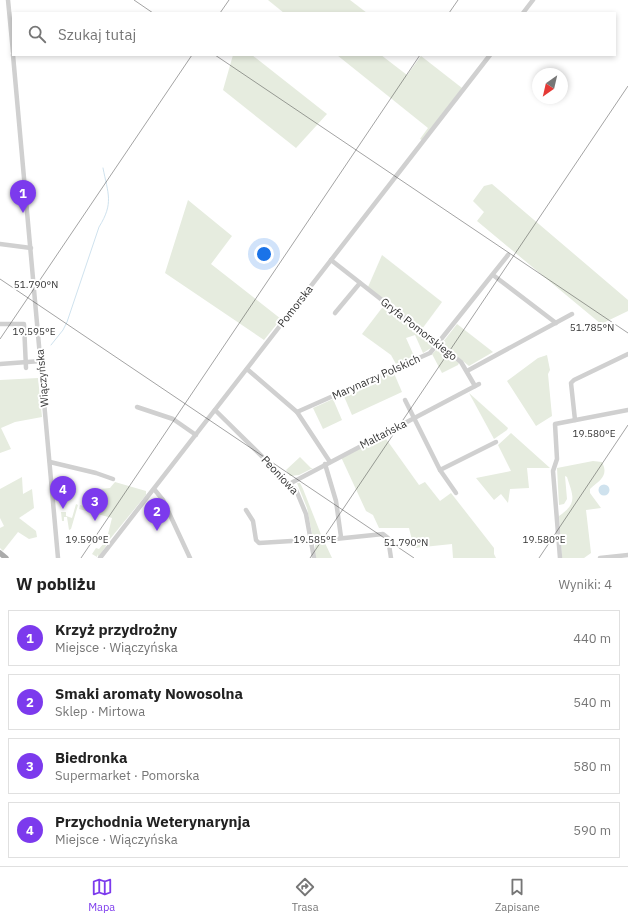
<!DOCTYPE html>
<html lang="pl">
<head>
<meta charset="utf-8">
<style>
	:root { --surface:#fff; --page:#f6f6f6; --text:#222; --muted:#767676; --line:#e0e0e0; --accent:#7c3aed }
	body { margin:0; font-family:"IBM Plex Sans",sans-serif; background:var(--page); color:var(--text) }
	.compass { position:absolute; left:532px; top:68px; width:36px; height:36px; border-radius:50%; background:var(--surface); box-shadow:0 2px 6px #0003; rotate:214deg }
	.you { position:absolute; left:264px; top:254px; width:14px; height:14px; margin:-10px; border:3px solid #fff; border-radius:50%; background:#1a73e8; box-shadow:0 0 0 6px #1a73e833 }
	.badge { display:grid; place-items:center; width:26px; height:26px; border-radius:50%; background:var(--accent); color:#fff; font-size:13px; font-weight:700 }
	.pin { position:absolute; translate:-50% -33px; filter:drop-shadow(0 1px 2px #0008) }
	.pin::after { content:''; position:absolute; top:21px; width:14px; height:12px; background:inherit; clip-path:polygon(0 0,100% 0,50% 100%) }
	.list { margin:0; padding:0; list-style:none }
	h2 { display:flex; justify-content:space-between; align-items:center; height:52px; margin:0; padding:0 16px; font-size:17px }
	h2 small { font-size:13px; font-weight:400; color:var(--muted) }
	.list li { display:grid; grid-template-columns:26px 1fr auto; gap:12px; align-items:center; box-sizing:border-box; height:56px; margin:0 8px 8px; padding:0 8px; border:1px solid var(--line); border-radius:0px }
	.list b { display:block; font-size:15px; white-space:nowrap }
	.list p { margin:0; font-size:13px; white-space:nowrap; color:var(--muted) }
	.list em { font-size:13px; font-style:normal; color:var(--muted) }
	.icon { flex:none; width:22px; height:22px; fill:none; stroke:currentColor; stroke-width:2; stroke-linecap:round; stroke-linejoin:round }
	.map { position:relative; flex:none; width:628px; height:558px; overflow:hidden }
	.search { position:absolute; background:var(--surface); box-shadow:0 2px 6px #0003; left:12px; right:12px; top:12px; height:44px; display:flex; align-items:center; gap:10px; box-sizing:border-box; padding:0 14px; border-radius:0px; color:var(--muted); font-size:15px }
	.sheet { height:308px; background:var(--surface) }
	nav { display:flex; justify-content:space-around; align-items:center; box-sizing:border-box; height:56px; border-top:1px solid var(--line); background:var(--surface); font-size:11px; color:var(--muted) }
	nav a { display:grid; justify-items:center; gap:2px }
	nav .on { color:var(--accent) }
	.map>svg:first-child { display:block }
</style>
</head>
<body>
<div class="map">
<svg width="628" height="558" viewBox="0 0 628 558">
	<rect width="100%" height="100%" fill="#fff"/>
	<g fill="#e6ecdf">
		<path d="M268 0H350L367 13H284Z"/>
		<path d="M233 55H252L327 114 296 148 223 90Z"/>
		<path d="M337 55H381L407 75 421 56 462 88 422 140 420 139 428 128Z"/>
		<path d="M492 184 628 300V311L601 324 477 221 484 212 473 201 484 186Z"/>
		<path d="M188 200 232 236 211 264 281 319 264 340 165 273Z"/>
		<path d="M382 255 442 302 422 329 368 287Z"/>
		<path d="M385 304 434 343 431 348 423 353 415 335 406 338 414 356 396 364 391 355 362 334Z"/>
		<path d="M457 324 493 352 469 366 443 345V342Z"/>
		<path d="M438 348 459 363 458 365 442 373 432 354Z"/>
		<path d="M547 355 550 370 548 374 552 416 536 426 507 381 538 358Z"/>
		<path d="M393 371 402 392 352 415 343 394Z"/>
		<path d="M38 378 42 417 15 422 1 428 11 449 0 453V380Z"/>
		<path d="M469 393 508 428 507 430 494 439Z"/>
		<path d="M333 399 342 420 323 429 313 408Z"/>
		<path d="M511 433 550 468H527L529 488 510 489 508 503 501 494 494 500 476 478 511 471 498 445Z"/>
		<path d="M384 436 419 485 425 482 440 501 451 493 494 548V554L496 558H453L452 544 414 548 409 528H379L373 515 366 511 341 457Z"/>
		<path d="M300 457 311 468H313L299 475 290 476 286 470Z"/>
		<path d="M593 461 602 462C609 476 600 480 590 489V493L601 508 586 510 591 553 584 558H562L559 516C578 503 573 496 567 477L565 476 567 499 564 504 559 505 557 468Z"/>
		<path d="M22 477 23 494 32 489 34 508 19 518 36 531 37 537 29 539 18 532 3 551 0 548V528L4 526 0 518V489Z"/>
		<path d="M115 482 146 491V495L110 539 107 538 112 518 79 509 80 505 94 509 100 489 110 488Z"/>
		<path d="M297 483H300L303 489 322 537 316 539 313 538 307 508Z"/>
		<path d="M76 504 78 505 71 529 69 530 67 517H64V521H62L61 512H66V516L72 518Z"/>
		<path d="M102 540 105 542 106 546 98 558V554L97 557 92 554 96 548 99 549 104 543Z"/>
		<path d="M325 543 332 558H315V544Z"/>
	</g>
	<circle fill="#cfe2ee" cx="604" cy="490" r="5.5"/>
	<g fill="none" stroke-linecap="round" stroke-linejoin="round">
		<path stroke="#cfe2ee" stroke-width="1" d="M51 345 63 330 67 322 99 227C114 203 108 194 103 168"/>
		<g stroke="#d0d0d0" stroke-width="4.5">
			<path d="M8 0 13 52"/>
			<path d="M523 13 533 0"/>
			<path d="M13 55 58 558"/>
			<path d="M0 244 31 248"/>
			<path d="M331 260 461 362 475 386"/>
			<path d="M493 275 556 323"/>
			<path d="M335 313 360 283"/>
			<path d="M0 324H24L26 368"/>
			<path d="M0 364 41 361"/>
			<path d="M247 369 297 412 330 462"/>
			<path d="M467 371 572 314"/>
			<path d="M405 400 440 470 456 493"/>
			<path d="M137 407 173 419 196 435"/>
			<path d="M215 410 296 490 306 514 314 558"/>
			<path d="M297 412 430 353 508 255"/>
			<path d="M575 420 571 383 574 380 628 354"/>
			<path d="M50 462 96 473 113 479"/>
			<path d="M325 464 336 501 341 537"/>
			<path d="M440 470 496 442"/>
			<path d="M291 483 479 384"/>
			<path d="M154 489 163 500 190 558"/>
			<path d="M246 510 253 521 256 540 259 543 308 540 316 541 383 534 388 538 391 558"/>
			<path d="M100 558 490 55"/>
			<path d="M560 558 553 471 557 459 555 424 628 410"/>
			<path d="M600 558 628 555"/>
		</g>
		<path stroke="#ababab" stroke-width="5.5" d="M0 553 6 558"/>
	</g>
	<path fill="none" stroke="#333" stroke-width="1" stroke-opacity="0.45" d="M134 0 153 13M220 13 229 0M449 13 458 0M215 55 628 333M0 279 414 558M0 339 192 55M81 558 420 55M310 558 628 86M539 558 628 425"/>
	<g text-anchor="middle" stroke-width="4" stroke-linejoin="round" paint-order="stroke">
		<g font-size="11" fill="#333" stroke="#fff">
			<text transform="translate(295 306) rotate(-52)" y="4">Pomorska</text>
			<text transform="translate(419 329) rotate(38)" y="4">Gryfa Pomorskiego</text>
			<text transform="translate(376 377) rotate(-24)" y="4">Marynarzy Polskich</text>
			<text transform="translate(42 378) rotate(-95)" y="4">Wiączyńska</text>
			<text transform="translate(383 434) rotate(-27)" y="4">Maltańska</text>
			<text transform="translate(280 475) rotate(47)" y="4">Peoniowa</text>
		</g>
	</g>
	<g font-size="10" text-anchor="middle" fill="#333" stroke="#fff" stroke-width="4" stroke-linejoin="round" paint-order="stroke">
		<text x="36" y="288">51.790°N</text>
		<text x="592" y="331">51.785°N</text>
		<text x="34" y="335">19.595°E</text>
		<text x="594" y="437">19.580°E</text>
		<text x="87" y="543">19.590°E</text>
		<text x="315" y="543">19.585°E</text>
		<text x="544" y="543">19.580°E</text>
		<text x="406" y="546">51.790°N</text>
	</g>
</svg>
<svg class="compass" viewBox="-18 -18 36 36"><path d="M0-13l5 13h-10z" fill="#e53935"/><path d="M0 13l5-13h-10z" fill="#767676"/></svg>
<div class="you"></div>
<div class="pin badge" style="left:23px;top:213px">1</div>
<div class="pin badge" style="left:157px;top:531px">2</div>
<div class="pin badge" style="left:95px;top:521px">3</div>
<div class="pin badge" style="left:63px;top:509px">4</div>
<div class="search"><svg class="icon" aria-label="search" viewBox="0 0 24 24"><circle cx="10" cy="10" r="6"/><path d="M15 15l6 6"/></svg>Szukaj tutaj</div>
</div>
<section class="sheet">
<h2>W pobliżu<small>Wyniki: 4</small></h2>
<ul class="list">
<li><span class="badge">1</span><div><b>Krzyż przydrożny</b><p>Miejsce · Wiączyńska</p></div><em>440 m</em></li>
<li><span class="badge">2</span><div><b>Smaki aromaty Nowosolna</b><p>Sklep · Mirtowa</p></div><em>540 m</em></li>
<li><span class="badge">3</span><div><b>Biedronka</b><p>Supermarket · Pomorska</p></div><em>580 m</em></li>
<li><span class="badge">4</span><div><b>Przychodnia Weterynarynja</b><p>Miejsce · Wiączyńska</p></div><em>590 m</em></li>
</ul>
</section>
<nav>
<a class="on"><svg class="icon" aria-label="map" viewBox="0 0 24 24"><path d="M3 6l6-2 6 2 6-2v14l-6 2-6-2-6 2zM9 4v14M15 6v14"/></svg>Mapa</a>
<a><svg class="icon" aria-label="directions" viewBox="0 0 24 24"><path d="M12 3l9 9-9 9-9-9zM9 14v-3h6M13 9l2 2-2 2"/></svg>Trasa</a>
<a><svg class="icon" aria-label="saved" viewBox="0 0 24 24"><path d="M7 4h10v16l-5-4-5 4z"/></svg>Zapisane</a>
</nav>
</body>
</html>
